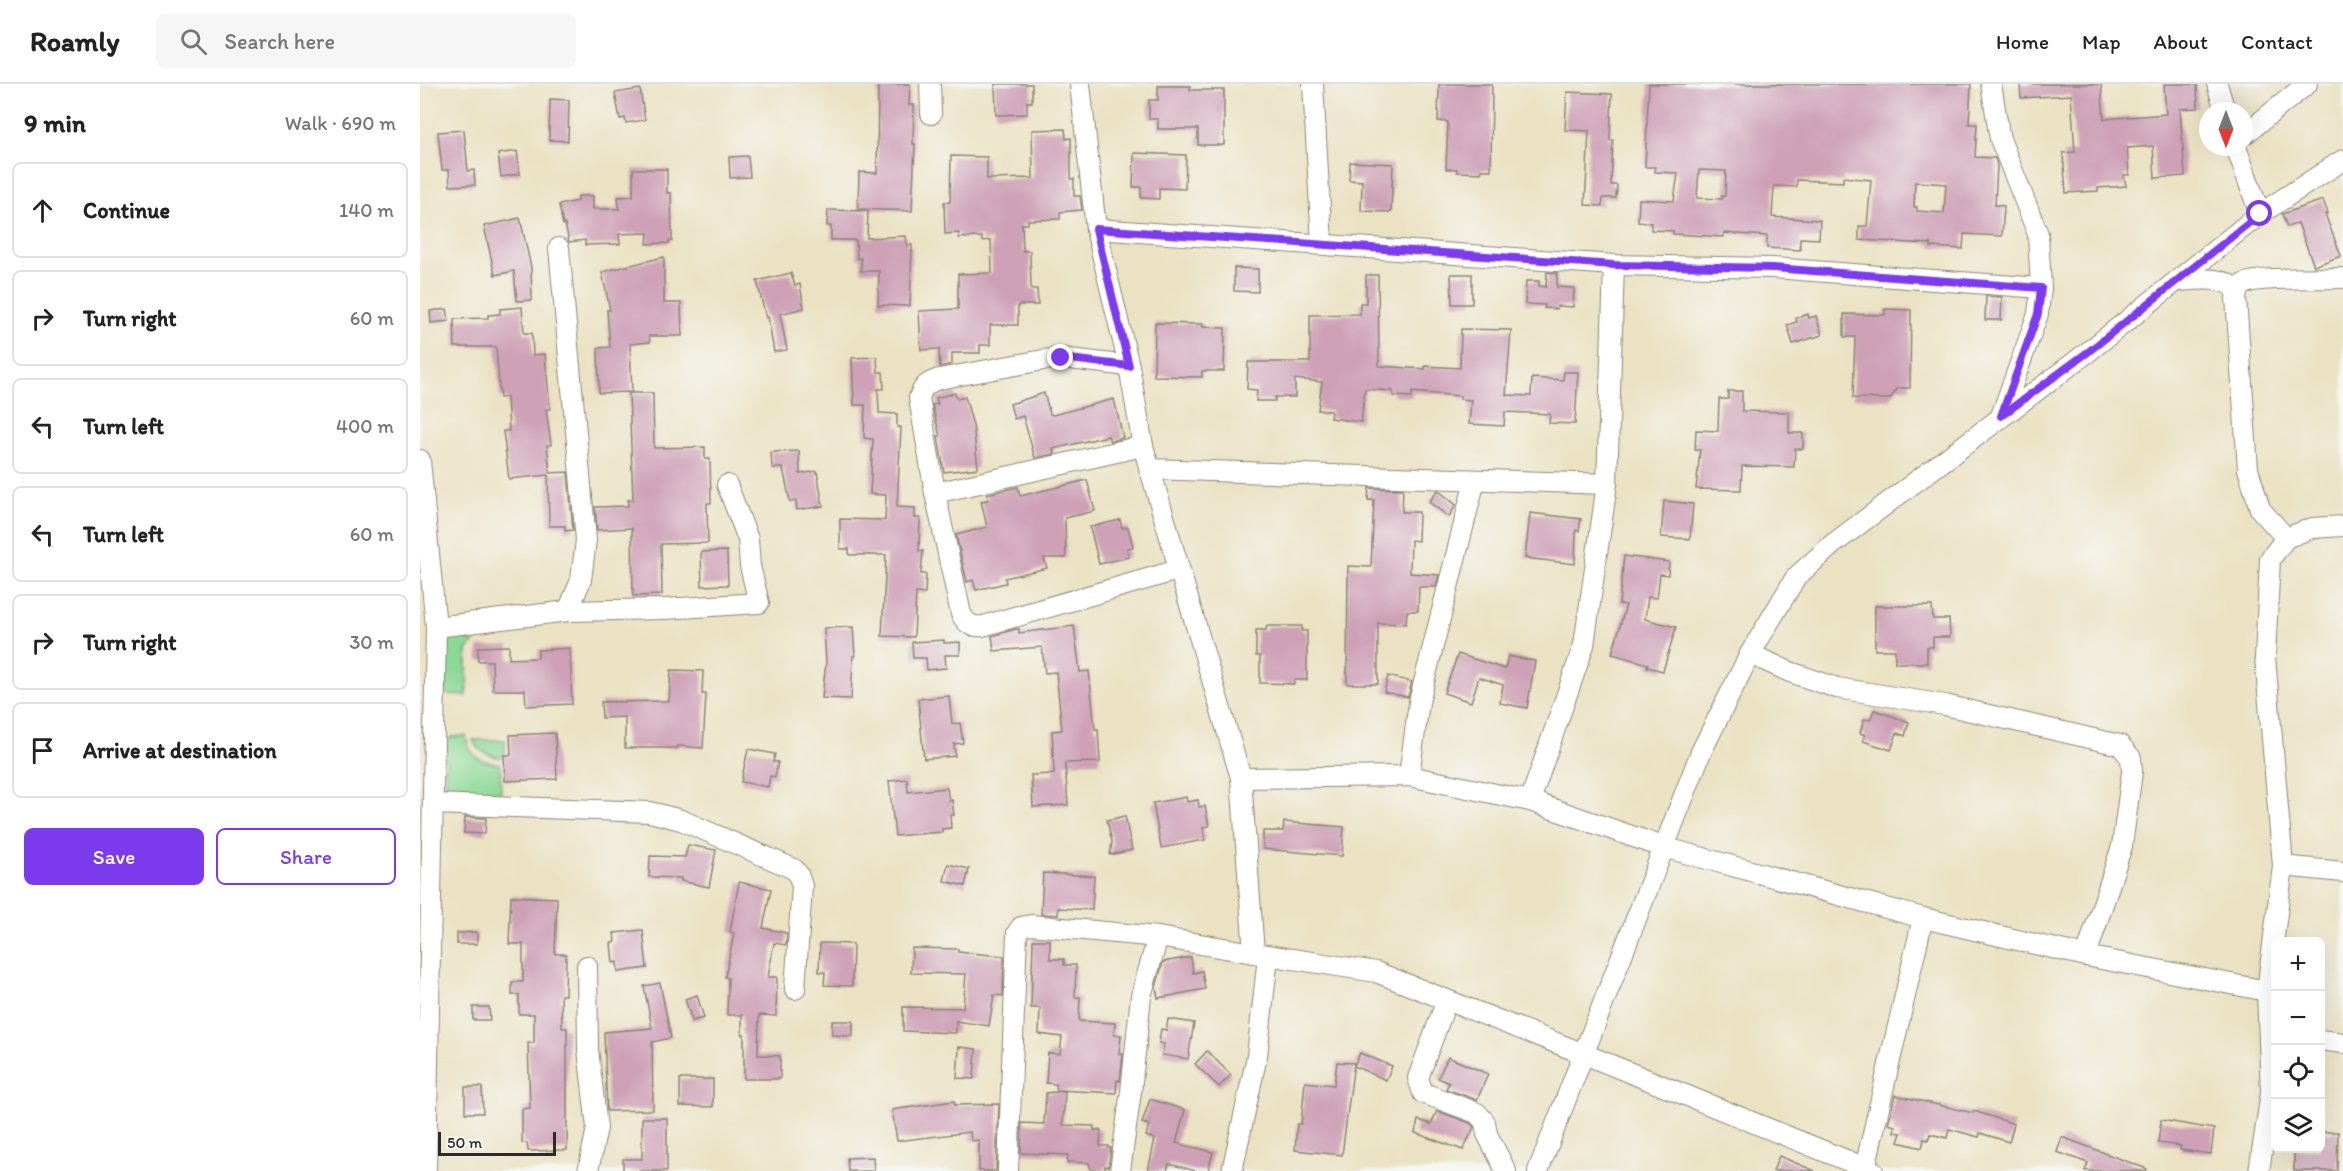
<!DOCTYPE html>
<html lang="en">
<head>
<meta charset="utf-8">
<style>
	:root { --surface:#fff; --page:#f6f6f6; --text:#222; --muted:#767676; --line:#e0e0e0; --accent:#7c3aed }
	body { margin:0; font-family:Itim,sans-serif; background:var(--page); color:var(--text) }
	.controls { position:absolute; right:18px; bottom:18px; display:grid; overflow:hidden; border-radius:9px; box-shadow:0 6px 24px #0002 }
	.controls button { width:54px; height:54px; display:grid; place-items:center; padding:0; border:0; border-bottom:2px solid var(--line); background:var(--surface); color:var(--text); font:30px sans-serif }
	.compass { position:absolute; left:1779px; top:18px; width:54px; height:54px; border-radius:50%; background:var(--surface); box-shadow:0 6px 24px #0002; rotate:180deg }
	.scale { position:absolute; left:18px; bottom:15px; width:118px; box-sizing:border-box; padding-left:6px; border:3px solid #2b2b2b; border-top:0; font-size:16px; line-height:21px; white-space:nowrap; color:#2b2b2b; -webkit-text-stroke:4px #f6f6f2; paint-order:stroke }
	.stop { position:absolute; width:18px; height:18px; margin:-14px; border:4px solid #7c3aed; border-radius:50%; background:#fff }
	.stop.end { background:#7c3aed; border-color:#fff; box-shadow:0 2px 6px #0008 }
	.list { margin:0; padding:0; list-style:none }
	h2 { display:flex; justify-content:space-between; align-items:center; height:78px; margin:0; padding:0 24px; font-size:26px }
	h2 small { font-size:20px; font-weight:400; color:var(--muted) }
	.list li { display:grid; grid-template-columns:39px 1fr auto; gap:18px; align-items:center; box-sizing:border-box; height:96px; margin:0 12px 12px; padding:0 12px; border:2px solid var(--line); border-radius:9px }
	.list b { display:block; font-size:22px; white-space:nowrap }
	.list em { font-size:20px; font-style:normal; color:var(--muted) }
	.actions { display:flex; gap:12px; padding:18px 24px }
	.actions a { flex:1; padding:14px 0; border:2px solid var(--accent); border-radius:9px; text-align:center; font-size:21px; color:var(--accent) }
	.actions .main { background:var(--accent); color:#fff }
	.icon { flex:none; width:33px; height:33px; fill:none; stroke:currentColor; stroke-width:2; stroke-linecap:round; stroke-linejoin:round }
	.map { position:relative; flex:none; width:1923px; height:1087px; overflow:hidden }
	header { display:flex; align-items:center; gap:36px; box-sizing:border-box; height:84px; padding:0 30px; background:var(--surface); border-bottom:2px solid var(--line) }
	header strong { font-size:28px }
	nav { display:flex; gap:33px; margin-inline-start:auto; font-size:21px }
	.search { width:420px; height:54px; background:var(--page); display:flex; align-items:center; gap:15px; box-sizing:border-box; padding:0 21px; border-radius:9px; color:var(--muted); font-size:22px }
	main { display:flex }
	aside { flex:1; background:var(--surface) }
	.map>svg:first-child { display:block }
</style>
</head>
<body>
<header>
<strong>Roamly</strong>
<div class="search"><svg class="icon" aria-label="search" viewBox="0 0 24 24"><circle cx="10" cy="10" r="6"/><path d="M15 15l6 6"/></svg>Search here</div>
<nav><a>Home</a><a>Map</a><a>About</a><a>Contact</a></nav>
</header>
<main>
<aside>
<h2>9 min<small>Walk · 690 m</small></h2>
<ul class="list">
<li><svg class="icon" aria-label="ahead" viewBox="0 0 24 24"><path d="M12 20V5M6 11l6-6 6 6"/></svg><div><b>Continue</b></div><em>140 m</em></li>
<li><svg class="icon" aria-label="right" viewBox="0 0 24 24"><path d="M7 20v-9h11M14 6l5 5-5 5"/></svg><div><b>Turn right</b></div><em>60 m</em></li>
<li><svg class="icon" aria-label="left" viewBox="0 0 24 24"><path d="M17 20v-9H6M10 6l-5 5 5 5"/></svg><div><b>Turn left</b></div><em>400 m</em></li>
<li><svg class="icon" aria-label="left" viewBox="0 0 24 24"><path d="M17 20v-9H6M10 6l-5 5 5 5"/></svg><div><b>Turn left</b></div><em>60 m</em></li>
<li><svg class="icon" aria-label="right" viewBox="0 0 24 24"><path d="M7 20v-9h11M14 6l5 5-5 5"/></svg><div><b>Turn right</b></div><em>30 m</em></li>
<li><svg class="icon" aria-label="arrive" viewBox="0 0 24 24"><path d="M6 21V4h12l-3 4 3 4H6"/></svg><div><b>Arrive at destination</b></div></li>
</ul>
<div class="actions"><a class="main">Save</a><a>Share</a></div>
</aside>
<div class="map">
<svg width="1923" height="1087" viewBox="0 0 1923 1087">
	<rect width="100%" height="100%" fill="#f6f6f2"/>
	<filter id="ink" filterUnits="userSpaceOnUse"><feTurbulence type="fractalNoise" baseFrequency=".0167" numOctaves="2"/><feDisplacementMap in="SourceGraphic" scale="12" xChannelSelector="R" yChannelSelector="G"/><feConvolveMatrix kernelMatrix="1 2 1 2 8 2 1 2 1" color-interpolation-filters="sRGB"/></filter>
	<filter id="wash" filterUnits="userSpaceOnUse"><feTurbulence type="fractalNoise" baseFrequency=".008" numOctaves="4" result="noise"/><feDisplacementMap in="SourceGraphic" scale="24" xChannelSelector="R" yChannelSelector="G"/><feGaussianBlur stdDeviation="1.35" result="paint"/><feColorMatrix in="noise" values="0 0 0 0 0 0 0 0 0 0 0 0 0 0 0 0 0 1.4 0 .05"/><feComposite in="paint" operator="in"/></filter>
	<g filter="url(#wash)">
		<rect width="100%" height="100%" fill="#ebe2c3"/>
		<g fill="#8cd896" stroke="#5c8260" stroke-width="1.5">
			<path d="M64 546 47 566V612L29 611 26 609V557L30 554Z"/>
			<path d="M46 652C48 673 61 678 80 680L81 708 32 706 26 702V657L32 653Z"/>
			<path d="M53 656H85V668L80 674C69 671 57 667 53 656Z"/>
		</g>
		<g id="blocks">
			<g fill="#cea1b7" fill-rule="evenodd">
				<path d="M458 0H490L489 21H494L493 60H495L492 127 438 125 439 88 457 89Z"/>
				<path d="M575 0H612V18H607V30L576 31Z"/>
				<path d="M1019 0H1072L1071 86H1061V89L1037 88V85H1026L1028 38 1018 37Z"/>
				<path d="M1229 0H1551L1549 40H1557L1555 73 1575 74 1577 81 1575 121 1584 122 1582 152 1544 150 1543 165 1511 163V160L1439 156V142H1447L1451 96 1423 93V98L1377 96 1376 103 1354 102 1352 133 1400 136 1399 155 1380 154V166L1347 164V152L1304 149V153L1253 150V147L1231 146V139L1218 138 1219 115 1254 117 1258 89 1235 88V83H1225ZM1279 86 1306 87 1305 112H1302V115L1277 114ZM1495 98 1526 100 1524 129 1497 127V123H1494Z"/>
				<path d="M1600 0H1681L1684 35 1746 30 1744 0H1777L1778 24 1760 25 1765 92 1735 94 1733 62 1707 64 1709 91H1704L1706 102 1678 104V107L1646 109 1643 69 1655 68 1651 11 1601 14Z"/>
				<path d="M738 2H770V6H804V61H778V45H738V35H729V16H738Z"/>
				<path d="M220 5 225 36 206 39 205 34 200 35 195 9Z"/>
				<path d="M1147 8 1192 10 1190 56H1193L1191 101H1197L1196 114H1183L1182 122 1165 121 1169 47 1145 46Z"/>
				<path d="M130 15 149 16 148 57 129 56Z"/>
				<path d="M645 45 646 55 651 54V95H654V112H660L662 126 640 128V135L608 136V140H602L603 167H610L611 205H617L618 221H598V241H570V261H560V269H532V280L520 283 519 265 501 266 499 227 538 225V190L572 189 571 156 562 157V153L539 154V149L525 150 524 118H530L531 72 567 73V95L613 94 612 46Z"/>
				<path d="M44 46 48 87 54 86 55 101 30 102 29 86H22L18 48Z"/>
				<path d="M97 67 100 90 81 93 78 70Z"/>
				<path d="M714 69 766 71 765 105 739 104V115L721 114V103H713Z"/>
				<path d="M328 72 330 93 310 94 309 73Z"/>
				<path d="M930 78 973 80 971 128 941 127 942 97 929 96Z"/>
				<path d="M213 85H247V109H251L252 157H249V159L227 160 228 149 199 150 200 160 165 161V156L149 158 145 140 143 141 139 121 158 117V112H173V125H199L198 113 213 112Z"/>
				<path d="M1903 116 1908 129 1905 130 1921 172 1894 182 1878 139 1867 143 1862 130Z"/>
				<path d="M408 126 448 127 447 154 486 152 487 162 492 161 490 222 458 221 459 187H441V174H437L436 156H411V142H407Z"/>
				<path d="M100 134 111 183 112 216 97 217 94 187 75 191 64 142Z"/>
				<path d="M244 173V219H261L262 252H229L230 258 210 260 212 308 179 309 178 264 190 263 187 226H190L182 188Z"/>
				<path d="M814 184 838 185V208L814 207Z"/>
				<path d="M1127 188 1137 189V203L1154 204 1153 223 1137 222V225L1124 224 1125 221 1105 220 1106 197H1119V202L1126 203Z"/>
				<path d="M371 189 375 202 380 200 384 224 360 230 367 266 354 268 348 233 346 234 337 197Z"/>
				<path d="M1031 190H1052V220H1032Z"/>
				<path d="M946 191H958L959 282 1005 285V282L1040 284 1041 245 1091 246 1086 311 1111 312 1112 294 1143 296 1144 288H1158L1155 340 1129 339 1130 330 1085 328 1084 342 1049 340 1051 316 1040 315V312L992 308V313L973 312V307L945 305 941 338 910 334 911 327 898 326 902 298 875 295V313H855V317H836L837 306 827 305 828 278H890V231L940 230V219H946Z"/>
				<path d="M1566 212 1582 213 1581 236H1565Z"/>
				<path d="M102 223 104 249H112L113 271 125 270 130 325H126L131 361H127L130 389 148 388 153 446 145 447V442H129L128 391 89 395 83 347H89L87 313 80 314 76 263H35L34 235 68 234V231L80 230V225Z"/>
				<path d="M27 225 29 237 11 239 10 227Z"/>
				<path d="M1465 225 1491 226 1490 304H1478L1470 315 1433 314 1435 253H1424V230L1465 231Z"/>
				<path d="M1388 230 1389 234 1396 232 1402 251 1373 260 1367 241 1377 238 1376 234Z"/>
				<path d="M735 239 783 240V243L805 244 804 287H782V293L734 292Z"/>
				<path d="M457 273 458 288H463L464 305H458L459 329 477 330V343H481L477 423 495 424V434H500L499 467H503L501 490H506L505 510 496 509 494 553 462 552 466 471H429V465H420V435L465 436 466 411 450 410 453 355 444 354 445 321H434L432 274Z"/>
				<path d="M1308 307H1322V327L1369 328V349H1383V365H1375L1374 383 1322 382 1321 406 1276 405 1280 366H1275L1276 346 1298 347 1299 315H1308Z"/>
				<path d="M209 309H233L234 364 285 363V375H290L291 419H287L288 459 241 460 242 511 213 512 212 444 177 446 175 423 208 422V416H213Z"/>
				<path d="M535 309 537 315 545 313 553 341 558 384 524 388 518 352H520L512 321 518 320 516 314Z"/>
				<path d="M624 309 630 330 633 331 694 315 703 354 690 357 688 352 633 365 635 370 615 374 603 332 594 335 590 320Z"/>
				<path d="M379 367 380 390 397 387 403 422 377 426 376 417 370 418 363 384H352L351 368Z"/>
				<path d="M667 396 675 427 645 434 646 474H624L627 484 585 494 586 499 556 506 553 496 547 498 536 451 567 443 561 417 568 416 567 410 598 403 600 412Z"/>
				<path d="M949 404 983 405 982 428H999L998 457 991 456 990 489 1019 491 1016 503H999L998 527H987L986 540 958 539V600H927L928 482 951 483 954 416H948Z"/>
				<path d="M1018 406 1036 421 1029 433 1009 418Z"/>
				<path d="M1244 417 1273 420 1270 455 1241 453Z"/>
				<path d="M1110 429 1161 435 1159 447 1156 446 1155 480 1105 474Z"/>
				<path d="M700 436 702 444 708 443 713 463 707 464 709 473 679 480 670 443Z"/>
				<path d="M307 467 308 501 282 502 281 468Z"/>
				<path d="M1204 472 1249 478 1248 491 1240 490 1237 514 1228 513 1225 535 1256 543 1243 587 1227 583 1228 580 1192 570 1206 521 1199 520Z"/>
				<path d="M1455 522H1512L1513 535H1529L1530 553H1513V563H1507V579H1475V566H1455Z"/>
				<path d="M654 542 660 588 669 587 675 645H678L680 678 645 679 648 721 613 723 611 691 634 690 632 647 642 646 636 588 625 589 622 563 574 567 572 552 596 545H599V549Z"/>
				<path d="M847 542H882V547H887V596H874V600L840 599V572H836V546H846Z"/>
				<path d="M433 543 435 572H433L431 615 402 614 406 578 404 544Z"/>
				<path d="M524 556V559L540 558V571H525L526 584 507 586 506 574H493L492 558Z"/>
				<path d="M89 562V575L118 574V566L150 564 152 620 106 622 105 606H73L72 577H58V563Z"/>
				<path d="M1038 570 1085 585 1088 572 1115 577 1107 624 1080 619 1083 601 1059 593 1051 618 1024 609Z"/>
				<path d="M251 586 283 587 282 610H286L283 664 258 662V664H205V633L182 634 181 618 249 617Z"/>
				<path d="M968 592 992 598 988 613 964 608Z"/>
				<path d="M529 612 532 640 540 639 543 659 534 660 535 672 504 675 498 615Z"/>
				<path d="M1454 626 1489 638 1485 652 1477 649 1471 666 1443 657 1445 651 1440 649 1444 635 1450 636Z"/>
				<path d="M135 649 137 695 85 697 84 671H91L90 651Z"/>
				<path d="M328 665 355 670 353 678H358L355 693 350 692 348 703 321 698Z"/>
				<path d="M487 695 488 708 527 704 529 717 532 716 534 731H530L531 744 522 745V748L475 752 469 697Z"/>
				<path d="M766 713 767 718 778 716 779 723 785 722 789 742 783 743 785 756 741 764 733 719Z"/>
				<path d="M705 732 712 766 690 771 692 758 687 736Z"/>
				<path d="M45 733 66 734 65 750 44 749Z"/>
				<path d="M864 738 924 743 922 772 843 765V747H863Z"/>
				<path d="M268 761 296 766 289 803 261 797V794L229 793 230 772 265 773Z"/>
				<path d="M528 780 549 785 545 802 524 797Z"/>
				<path d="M623 789 674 792 672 826 638 824V831L621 830Z"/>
				<path d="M319 798 351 805 343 844 367 849 366 861 354 859 348 893H357L356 932 339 931 338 971 360 972V995H324V950H322V931H307L308 894 305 893 314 849 310 848Z"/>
				<path d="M91 812 137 814 135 870H146L145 911H141L142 944H147V1066L108 1067 107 1059H102V1025L110 1024 108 959H114V930H99V911H92V898H103V860H89Z"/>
				<path d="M223 846 227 884 198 888 197 878 193 879 191 859 195 858 194 849Z"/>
				<path d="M57 848V860H37V849Z"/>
				<path d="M613 856H630V875H644V881H656L655 913H660L659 937 695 939 694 951H701L699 970H703L700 997 697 996 696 1009 637 1006 636 1000 626 999 628 969 640 970 642 953 619 950 620 924H611Z"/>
				<path d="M400 859 433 860 432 902 404 901 405 888H399Z"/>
				<path d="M492 864 538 865V868L584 872 583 912 574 911 569 942 536 937V949L483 947V923L543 924 546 890 491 889Z"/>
				<path d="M771 873 773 889 782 887 785 905 738 914 736 903 743 878Z"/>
				<path d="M240 899 251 954 232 958 233 1026 187 1027 184 948 232 944 224 902Z"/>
				<path d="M277 911 284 934 272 937 265 915Z"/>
				<path d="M53 923H69L70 936H53Z"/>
				<path d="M748 935 774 939 768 975 742 971 744 960 739 959 741 945 746 946Z"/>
				<path d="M412 937H433V952L412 951Z"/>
				<path d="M539 963 556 965 554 995 537 994Z"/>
				<path d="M787 967 811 991 799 1003 775 980Z"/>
				<path d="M940 969 972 982 966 996 934 982Z"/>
				<path d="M1028 973 1068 990 1057 1016 1026 1005 1029 999 1018 994Z"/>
				<path d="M917 978 934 979 922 1071 875 1066 877 1040H881L885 998 914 1001Z"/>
				<path d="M260 995H293V1023L260 1022Z"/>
				<path d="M45 1003H62L63 1029H45Z"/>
				<path d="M645 1007 643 1041 674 1042V1046H681L680 1062H689V1064H691L689 1079 688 1083 685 1082V1086H671L669 1079 647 1078 648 1071 601 1069 602 1039 624 1040 626 1009Z"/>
				<path d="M1475 1011 1553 1029 1554 1027 1594 1040 1589 1058 1560 1049 1559 1053 1529 1045 1527 1054 1510 1050 1508 1056 1504 1055 1502 1064 1478 1058 1481 1049 1474 1048 1475 1042 1468 1040Z"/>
				<path d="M730 1015 765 1026 756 1059 793 1068 788 1087H776L749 1080 747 1087H728L735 1055 726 1052 729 1041 722 1039Z"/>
				<path d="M534 1017 535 1021 579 1020 576 1087H559V1056L551 1057 550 1048 477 1057 472 1026Z"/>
				<path d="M1017 1027 1050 1039 1054 1043 1043 1066 995 1049 998 1036 1011 1040Z"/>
				<path d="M222 1034H247V1087H203V1075H222Z"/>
				<path d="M1741 1036 1794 1045 1791 1070 1760 1066 1761 1062 1738 1059Z"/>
				<path d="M1900 1048H1918L1917 1087H1874V1065H1900Z"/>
				<path d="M1642 1053 1727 1085 1726 1087H1665L1668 1079 1637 1068Z"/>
				<path d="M1359 1072 1395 1087H1353Z"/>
				<path d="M453 1073 454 1087H428L427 1074Z"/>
			</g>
		</g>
	</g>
	<g filter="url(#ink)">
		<use href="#blocks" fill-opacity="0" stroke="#8b8677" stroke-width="1.5"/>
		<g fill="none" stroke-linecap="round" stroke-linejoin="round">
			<defs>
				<g id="street">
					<path d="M510 0 511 30"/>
					<path d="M660 0 676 145 709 282 723 362 821 694 834 869 956 888 1164 970 1453 1087"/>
					<path d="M893 0 902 160"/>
					<path d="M1571 0 1580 55 1618 150 1621 204 1618 230 1581 332"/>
					<path d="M1797 0 1805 27"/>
					<path d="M1824 51 1887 0"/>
					<path d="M1816 63 1840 130"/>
					<path d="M676 145 1194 181 1353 184 1621 204"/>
					<path d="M139 164 166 456 161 496 148 527"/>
					<path d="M1757 197C1779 196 1800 191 1818 206"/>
					<path d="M709 282 641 274 623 276 519 295C507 299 503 302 499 314L515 409 541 530C547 540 551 543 563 542L758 486"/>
					<path d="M0 376 16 543 6 1087"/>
					<path d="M729 385 1187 400"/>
					<path d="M515 409 723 362"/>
					<path d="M1866 454 1840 425 1828 385 1816 214C1817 209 1818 204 1822 201 1834 192 1905 195 1923 194"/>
					<path d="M16 543 148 527 245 525 339 519 330 482 328 455 307 401"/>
					<path d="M1330 570 1370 588 1417 604 1525 621 1700 661 1711 674 1712 688 1702 762 1666 872"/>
					<path d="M989 692 999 618 1055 396"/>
					<path d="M821 694 989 692 1110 717 1243 763 1503 834 1666 872 1847 907"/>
					<path d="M1110 717 1164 561 1187 400 1194 181"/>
					<path d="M13 720 230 728 261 736 374 785 378 790 382 802 375 905"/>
					<path d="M1863 782 1923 788"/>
					<path d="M167 882 168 965 177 1044 168 1087"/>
					<path d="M1027 916 998 994 1003 1009 1057 1029 1065 1038 1067 1050 1086 1087"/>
					<path d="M1900 956 1923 959"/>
					<path d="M1445 1084 1503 834"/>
					<path d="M588 1087 597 849 601 843 611 841 738 853 834 869"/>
					<path d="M700 1087 711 1007 721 912 738 853"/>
					<path d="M812 1087 837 972 848 872"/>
					<path d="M1118 1087 1281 668 1330 570 1376 493 1413 460 1668 268 1840 130 1923 76"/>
					<path d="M1839 1087 1851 1009 1847 907 1863 782 1845 573 1850 475 1866 454 1892 444 1923 442"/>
				</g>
			</defs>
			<use href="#street" stroke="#8b8677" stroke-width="22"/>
			<use href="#street" stroke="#fff" stroke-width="20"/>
		</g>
	</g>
	<g fill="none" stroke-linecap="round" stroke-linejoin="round" filter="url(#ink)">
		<path stroke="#7c3aed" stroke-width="8" d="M641 274 709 282 676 145 1194 181 1353 184 1621 204 1618 230 1581 332 1668 268 1840 130"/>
	</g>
</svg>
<div class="controls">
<button>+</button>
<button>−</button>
<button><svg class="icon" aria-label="locate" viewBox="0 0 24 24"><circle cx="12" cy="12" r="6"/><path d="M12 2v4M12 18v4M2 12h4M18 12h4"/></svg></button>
<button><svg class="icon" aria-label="layers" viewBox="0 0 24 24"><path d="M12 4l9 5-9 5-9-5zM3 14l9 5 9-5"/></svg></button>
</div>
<svg class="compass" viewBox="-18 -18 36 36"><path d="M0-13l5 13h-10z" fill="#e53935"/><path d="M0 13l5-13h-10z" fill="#767676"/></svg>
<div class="scale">50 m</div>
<div class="stop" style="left:1840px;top:130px"></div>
<div class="stop end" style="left:641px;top:274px"></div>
</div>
</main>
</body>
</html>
